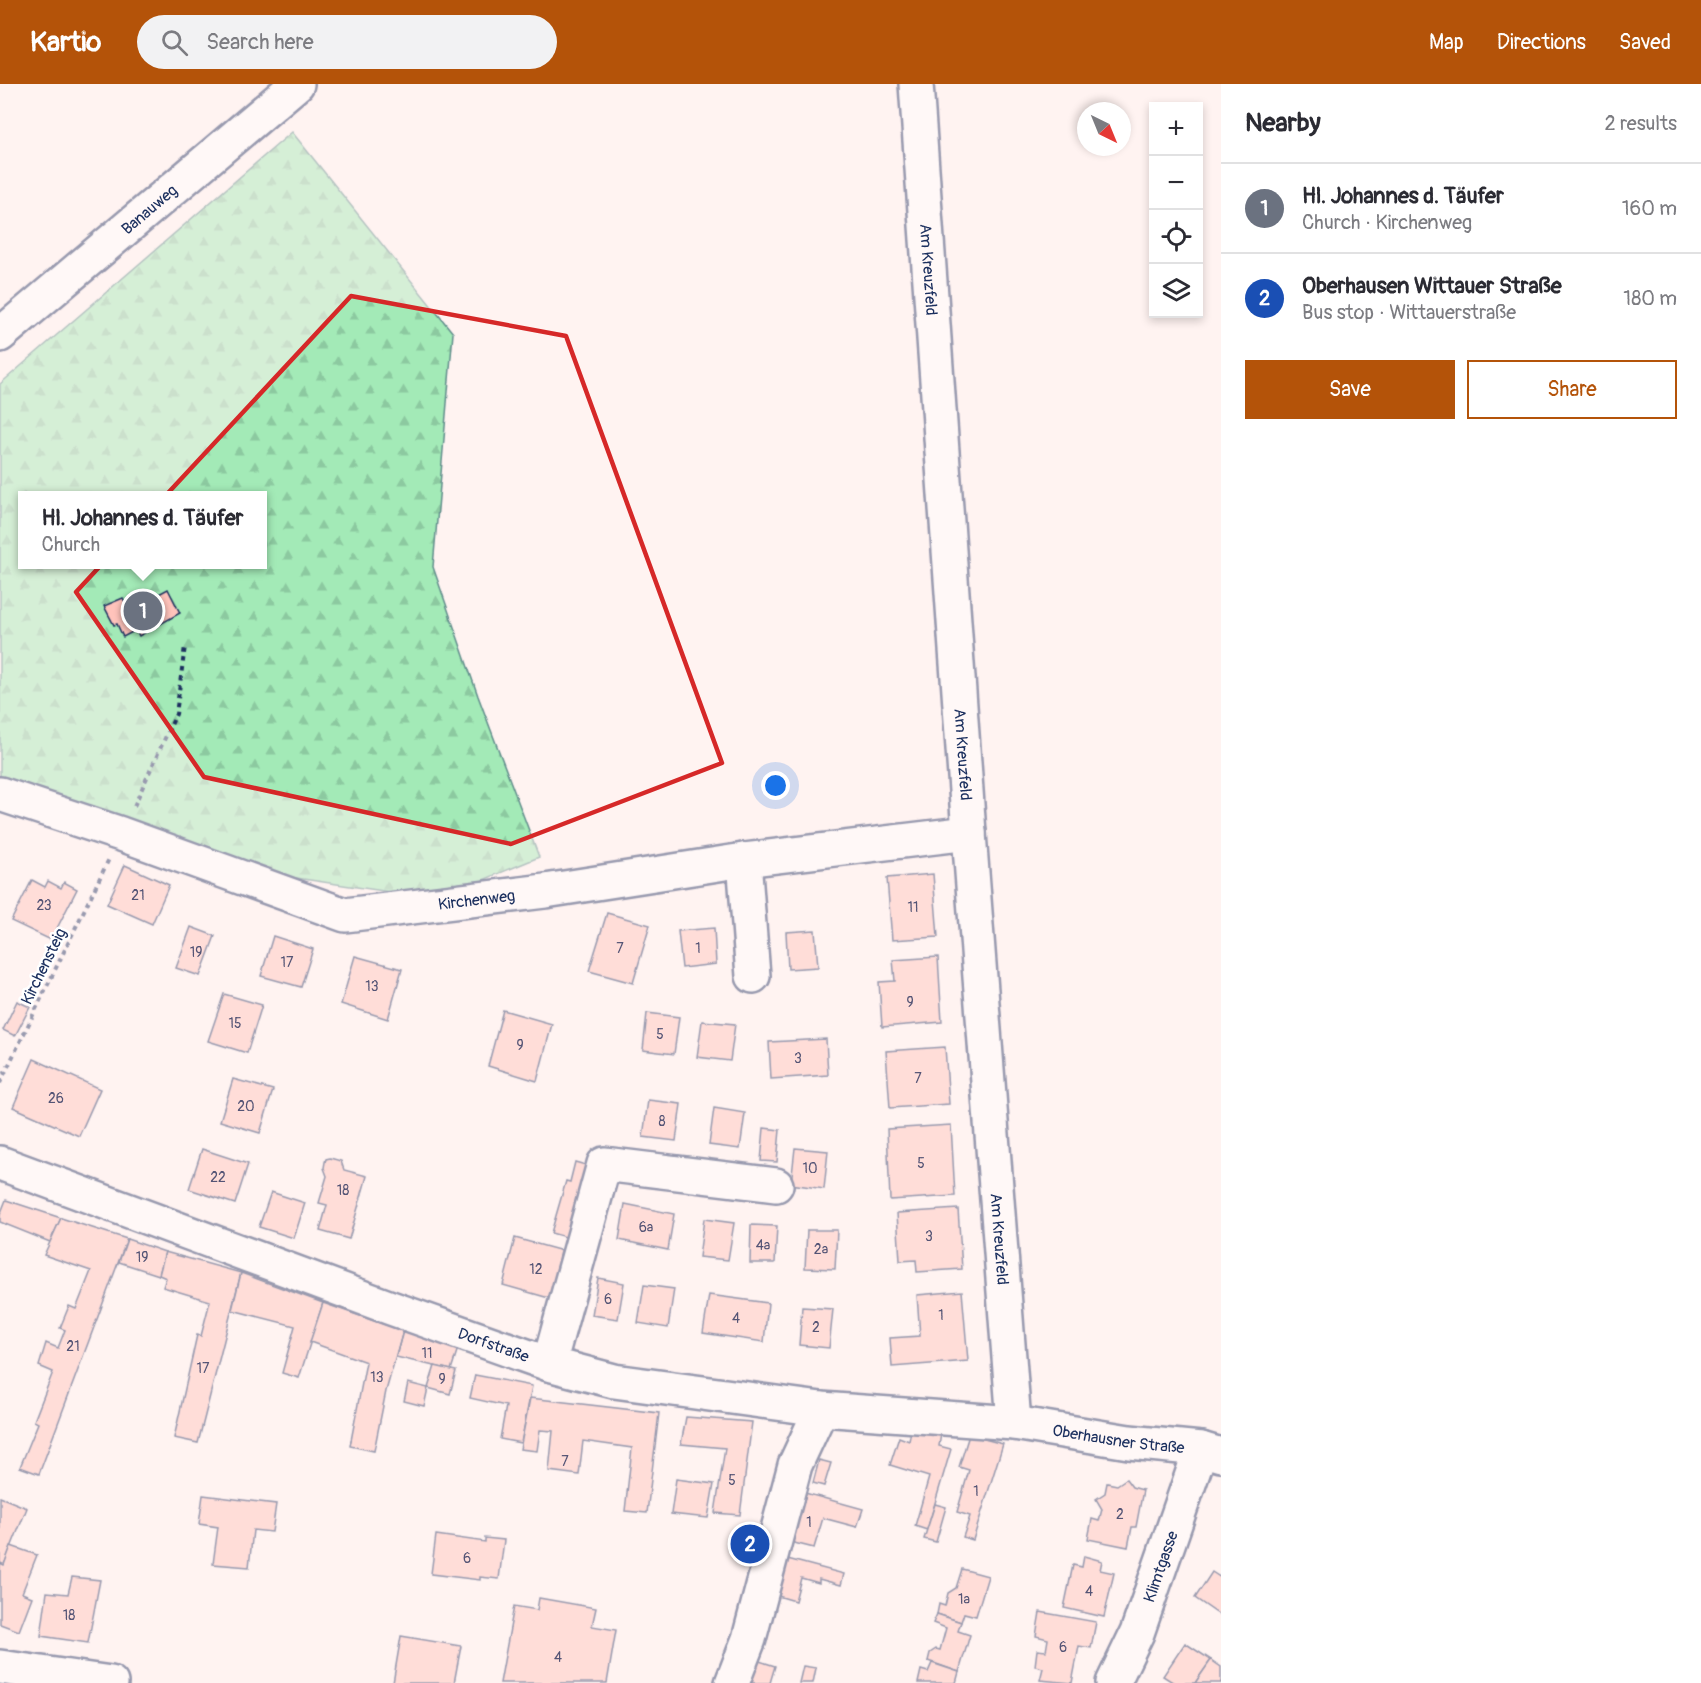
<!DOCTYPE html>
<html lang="en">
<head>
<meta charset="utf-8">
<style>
	:root { --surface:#fff; --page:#f2f2f3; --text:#2b2b33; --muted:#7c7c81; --line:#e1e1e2; --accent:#b45309 }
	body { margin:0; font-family:Pangolin,sans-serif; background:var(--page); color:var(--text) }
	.controls { position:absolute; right:18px; top:18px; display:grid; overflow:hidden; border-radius:0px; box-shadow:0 3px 9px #0003 }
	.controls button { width:54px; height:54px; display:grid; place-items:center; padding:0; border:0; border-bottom:2px solid var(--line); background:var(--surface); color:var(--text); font:30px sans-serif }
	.compass { position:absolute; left:1077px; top:18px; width:54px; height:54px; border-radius:50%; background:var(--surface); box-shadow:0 3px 9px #0003; rotate:137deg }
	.you { position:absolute; left:776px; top:702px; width:21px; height:21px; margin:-15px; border:4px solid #fff; border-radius:50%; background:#1a73e8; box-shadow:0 0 0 9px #1a73e833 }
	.badge { display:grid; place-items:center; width:39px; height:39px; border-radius:50%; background:var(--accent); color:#fff; font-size:20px; font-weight:700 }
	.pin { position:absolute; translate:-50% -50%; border:3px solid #fff; box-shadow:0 2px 6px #0006 }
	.popup { position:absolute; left:18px; top:407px; width:249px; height:78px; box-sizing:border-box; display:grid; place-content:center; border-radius:0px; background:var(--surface); filter:drop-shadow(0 2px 4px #0005); font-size:20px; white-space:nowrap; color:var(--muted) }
	.popup b { font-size:22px; color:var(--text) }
	.popup::after { content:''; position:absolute; left:50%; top:100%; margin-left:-12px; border:12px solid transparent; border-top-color:var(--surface) }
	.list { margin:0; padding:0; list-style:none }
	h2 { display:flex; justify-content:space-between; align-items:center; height:78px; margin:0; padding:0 24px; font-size:26px }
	h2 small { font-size:20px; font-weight:400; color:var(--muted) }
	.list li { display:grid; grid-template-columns:39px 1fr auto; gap:18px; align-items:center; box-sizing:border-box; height:90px; padding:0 24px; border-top:2px solid var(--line) }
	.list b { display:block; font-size:22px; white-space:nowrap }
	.list p { margin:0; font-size:20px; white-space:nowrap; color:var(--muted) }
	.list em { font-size:20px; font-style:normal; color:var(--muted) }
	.actions { display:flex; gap:12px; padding:18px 24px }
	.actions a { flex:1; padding:14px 0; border:2px solid var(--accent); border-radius:0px; text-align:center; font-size:21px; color:var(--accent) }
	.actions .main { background:var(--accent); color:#fff }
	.icon { flex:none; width:33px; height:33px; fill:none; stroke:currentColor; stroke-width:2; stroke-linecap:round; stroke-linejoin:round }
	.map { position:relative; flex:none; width:1221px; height:1599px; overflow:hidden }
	header { display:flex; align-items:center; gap:36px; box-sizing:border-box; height:84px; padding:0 30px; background:var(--accent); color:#fff }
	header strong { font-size:28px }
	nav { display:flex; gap:33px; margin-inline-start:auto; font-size:21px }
	.search { width:420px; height:54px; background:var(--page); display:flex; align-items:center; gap:15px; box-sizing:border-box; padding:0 21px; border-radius:33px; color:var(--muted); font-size:22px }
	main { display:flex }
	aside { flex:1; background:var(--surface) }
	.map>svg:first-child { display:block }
</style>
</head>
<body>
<header>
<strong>Kartio</strong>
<div class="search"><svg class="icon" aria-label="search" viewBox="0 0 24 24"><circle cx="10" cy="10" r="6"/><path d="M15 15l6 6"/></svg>Search here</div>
<nav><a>Map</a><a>Directions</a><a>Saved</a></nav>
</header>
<main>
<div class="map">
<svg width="1221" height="1599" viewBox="0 0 1221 1599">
	<defs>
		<pattern id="forest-firs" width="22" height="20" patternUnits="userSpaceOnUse" patternTransform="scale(1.5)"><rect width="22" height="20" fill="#a3eab7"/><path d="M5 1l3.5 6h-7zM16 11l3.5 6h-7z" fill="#8cc9a0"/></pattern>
	</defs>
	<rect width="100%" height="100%" fill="#fff3f1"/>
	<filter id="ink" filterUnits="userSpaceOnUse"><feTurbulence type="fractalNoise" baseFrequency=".0167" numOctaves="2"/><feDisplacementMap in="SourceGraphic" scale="12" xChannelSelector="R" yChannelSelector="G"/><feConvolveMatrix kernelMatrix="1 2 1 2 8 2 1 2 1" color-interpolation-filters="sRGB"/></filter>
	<g filter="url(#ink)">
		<path fill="url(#forest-firs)" stroke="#5f8c8a" stroke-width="1.5" fill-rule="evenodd" d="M292 48 453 249 433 483 478 612 539 773 437 815 263 789 0 696V300ZM23 412H263V480H23Z"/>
		<g fill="#ffc3bb" stroke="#1b2f5e" stroke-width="1.5">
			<path d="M168 505 180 529 139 552 136 546 123 553 117 540 114 541 104 522 123 514 129 526Z"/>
			<path d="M125 781 169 801 152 840 107 820Z"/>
			<path d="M933 790 938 853 892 856 887 794Z"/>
			<path d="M32 796 45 803 48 797 61 804 64 798 77 805 51 856 11 837Z"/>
			<path d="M607 829 650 841 633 899 589 887Z"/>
			<path d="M191 843 215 852 200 892 176 884Z"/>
			<path d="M714 844 716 880 682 884 678 847Z"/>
			<path d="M815 846 818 883 788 885 786 848Z"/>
			<path d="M273 852 313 865 301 903 261 892Z"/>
			<path d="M355 872 402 885 388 935 341 920Z"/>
			<path d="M938 873 942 938 882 943 879 898 895 897 893 876Z"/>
			<path d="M224 910 262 921 247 969 208 957Z"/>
			<path d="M17 917 30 923 15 952 3 946Z"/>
			<path d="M503 926 552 940 537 997 488 982Z"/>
			<path d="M647 929 679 933 674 970 643 966Z"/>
			<path d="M702 937 735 940 730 977 697 973Z"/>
			<path d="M826 955 828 991 771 995 769 958Z"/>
			<path d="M945 963 949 1020 890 1024 886 967Z"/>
			<path d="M34 975 100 1005 79 1052 13 1023Z"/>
			<path d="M233 995 273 1006 260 1049 220 1037Z"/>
			<path d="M648 1016 681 1020 676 1057 643 1053Z"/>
			<path d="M714 1024 745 1029 740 1065 709 1061Z"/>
			<path d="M951 1041 955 1112 890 1116 887 1045Z"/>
			<path d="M764 1044 780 1046 777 1078 761 1077Z"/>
			<path d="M795 1064 828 1067 824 1105 791 1100Z"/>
			<path d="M202 1065 248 1080 235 1120 189 1105Z"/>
			<path d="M330 1074 341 1077 344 1086 367 1092 349 1155 320 1147 327 1121 319 1119 327 1092 324 1084 325 1078 326 1075Z"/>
			<path d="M575 1078 593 1083 573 1155 551 1149 566 1097 570 1098Z"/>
			<path d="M271 1108 305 1119 294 1154 259 1143Z"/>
			<path d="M6 1116 61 1134 50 1158 0 1138V1131Z"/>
			<path d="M625 1120 674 1130 668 1166 619 1156Z"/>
			<path d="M958 1125 962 1185 917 1188 916 1176 900 1177 897 1129Z"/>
			<path d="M61 1134 127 1155 39 1390 20 1383 38 1339 34 1337 53 1288 39 1282 46 1259 58 1264 65 1246 60 1244 69 1222 76 1225 91 1187 44 1171Z"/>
			<path d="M704 1135 734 1139 728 1176 699 1173Z"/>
			<path d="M751 1141 777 1142 775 1179H750Z"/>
			<path d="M807 1146H837L835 1185 805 1184Z"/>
			<path d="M515 1154 570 1169 556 1216 503 1201Z"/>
			<path d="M127 1155 165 1168 159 1191 119 1178Z"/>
			<path d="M165 1168 241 1189 198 1359 174 1354 197 1251 201 1252 210 1217 163 1203 166 1194 159 1191Z"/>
			<path d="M241 1189 323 1219 299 1294 282 1289 295 1242 232 1226Z"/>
			<path d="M598 1194 624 1199 618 1235 592 1231Z"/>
			<path d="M644 1201 674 1205 668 1244 638 1239Z"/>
			<path d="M962 1207 968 1277 892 1283 890 1254 920 1252 917 1211Z"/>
			<path d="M709 1211 768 1219 764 1258 703 1249Z"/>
			<path d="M323 1219 403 1247 386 1307 374 1367 350 1362 366 1278 310 1258Z"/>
			<path d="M802 1223 833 1225 829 1264 799 1261Z"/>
			<path d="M403 1247 458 1264 451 1286 396 1273Z"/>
			<path d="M435 1282 456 1287 450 1310 428 1304Z"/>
			<path d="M475 1291 532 1302 521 1359 500 1355 506 1322 470 1314Z"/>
			<path d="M408 1299 428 1304 424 1322 404 1317Z"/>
			<path d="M530 1314 659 1329 647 1429 625 1427 632 1364 583 1357 579 1391 549 1387 553 1347 540 1346 537 1367 520 1365Z"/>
			<path d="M686 1333 752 1338 740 1431 715 1429 725 1364 681 1360Z"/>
			<path d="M912 1342 941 1350 939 1362 951 1365 927 1446 915 1442 929 1393 890 1381 899 1353 909 1357Z"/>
			<path d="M969 1351 1003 1360 973 1456 963 1453 970 1432 957 1428 969 1386 959 1383Z"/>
			<path d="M819 1376 831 1379 824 1402 813 1399Z"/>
			<path d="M676 1395 714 1400 708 1434 671 1430Z"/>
			<path d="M1126 1395 1132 1403 1143 1406 1136 1443H1132L1128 1463 1088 1455 1092 1435 1099 1437 1102 1425 1096 1415 1105 1409 1107 1399 1117 1401Z"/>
			<path d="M805 1409 863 1425 857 1443 823 1434 814 1464 790 1458Z"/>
			<path d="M203 1411 276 1420 272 1448 253 1446 249 1483 213 1480 218 1443 199 1440Z"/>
			<path d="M0 1413 27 1424 4 1481 0 1479Z"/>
			<path d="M935 1420 946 1423 936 1458 924 1455Z"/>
			<path d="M436 1451 485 1458V1454L504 1456 499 1495 480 1493V1496L431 1490Z"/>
			<path d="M11 1462 37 1471 22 1509 32 1513 19 1547 0 1540V1479L4 1481Z"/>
			<path d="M1084 1472 1102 1477 1100 1486 1114 1489 1104 1533 1064 1524 1073 1481 1082 1483Z"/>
			<path d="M780 1473 844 1490 841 1501 819 1495V1499L801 1494 795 1517 771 1510Z"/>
			<path d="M962 1485 988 1492 976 1532 964 1529 961 1538 937 1530 939 1520 945 1522 948 1509 956 1504Z"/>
			<path d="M1212 1488 1221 1494V1532L1195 1514Z"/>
			<path d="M72 1493 100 1496 88 1559 41 1552 47 1508 68 1510Z"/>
			<path d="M539 1514 596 1524 592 1542 616 1546 607 1599H500L514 1522 537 1526Z"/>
			<path d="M1040 1528 1096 1538 1091 1564 1079 1562 1072 1599 1040 1596 1043 1584 1035 1582 1037 1566 1046 1567 1048 1555 1036 1552Z"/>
			<path d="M937 1530 961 1538 958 1547 970 1551 959 1588 928 1577 930 1569 936 1565 940 1566 946 1544 933 1539Z"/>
			<path d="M401 1552 461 1562 454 1599H393Z"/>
			<path d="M1185 1559 1211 1576 1195 1599H1174L1163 1592Z"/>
			<path d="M750 1574 775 1582 770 1599H743Z"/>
			<path d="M1211 1576 1221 1583V1599H1195Z"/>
			<path d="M932 1579 959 1588 956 1599H918L921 1586 928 1588Z"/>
			<path d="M803 1582 816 1584 813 1599H799Z"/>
		</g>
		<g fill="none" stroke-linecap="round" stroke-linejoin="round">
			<defs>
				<g id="minor">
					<path id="s1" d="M916 0 969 749 1014 1339"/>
					<path id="s2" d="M0 251 297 0"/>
					<path id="s3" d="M0 710 121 750 345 831 545 807 744 776 969 749"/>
					<path d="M744 776 753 892"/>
					<path id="s4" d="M0 1079 391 1224 549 1280 614 1297 821 1325 1014 1339 1129 1358 1201 1365 1221 1371"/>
					<path d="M549 1280 604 1080 776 1101"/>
					<path d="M0 1583 111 1599"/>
					<path d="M732 1599 749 1555 795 1381 821 1325"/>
					<path id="s5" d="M1113 1599 1137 1549 1201 1365"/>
				</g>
			</defs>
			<use href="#minor" stroke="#1b2f5e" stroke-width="38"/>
			<g stroke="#1b2f5e" stroke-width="4" stroke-dasharray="4.5 4.5" stroke-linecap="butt">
				<path d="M134 722 176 630 185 562"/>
				<path d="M0 999 109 775"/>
			</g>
			<use href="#minor" stroke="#fff" stroke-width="33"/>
		</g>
	</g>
	<path d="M0 0H1221V1599H0ZM351 212 566 252 722 679 511 760 204 693 76 508Z" fill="#fff3f1" fill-opacity=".55" fill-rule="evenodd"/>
	<path fill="none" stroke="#d62828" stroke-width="4.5" stroke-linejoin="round" d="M351 212 566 252 722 679 511 760 204 693 76 508Z"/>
	<g text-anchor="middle" stroke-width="5" stroke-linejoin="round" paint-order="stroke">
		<g font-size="14" fill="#545475">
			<text x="138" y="816">21</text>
			<text x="44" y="826">23</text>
			<text x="913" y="828">11</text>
			<text x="620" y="869">7</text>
			<text x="698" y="869">1</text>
			<text x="196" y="873">19</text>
			<text x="287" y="883">17</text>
			<text x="372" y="907">13</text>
			<text x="910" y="923">9</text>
			<text x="235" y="944">15</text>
			<text x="660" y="955">5</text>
			<text x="520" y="966">9</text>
			<text x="798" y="979">3</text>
			<text x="918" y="999">7</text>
			<text x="56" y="1019">26</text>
			<text x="246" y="1027">20</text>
			<text x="662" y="1042">8</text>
			<text x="921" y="1084">5</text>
			<text x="810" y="1089">10</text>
			<text x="218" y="1098">22</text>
			<text x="343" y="1111">18</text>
			<text x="646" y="1148">6a</text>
			<text x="929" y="1157">3</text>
			<text x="763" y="1166">4a</text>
			<text x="821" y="1170">2a</text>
			<text x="142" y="1178">19</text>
			<text x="536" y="1190">12</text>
			<text x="608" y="1220">6</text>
			<text x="941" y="1236">1</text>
			<text x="736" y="1239">4</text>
			<text x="816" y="1248">2</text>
			<text x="73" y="1267">21</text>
			<text x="427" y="1274">11</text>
			<text x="203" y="1289">17</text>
			<text x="377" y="1298">13</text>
			<text x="442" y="1300">9</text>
			<text x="565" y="1382">7</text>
			<text x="732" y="1401">5</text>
			<text x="976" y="1412">1</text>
			<text x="1120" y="1435">2</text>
			<text x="809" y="1443">1</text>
			<text x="467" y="1479">6</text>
			<text x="1089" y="1512">4</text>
			<text x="964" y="1520">1a</text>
			<text x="69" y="1536">18</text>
			<text x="1063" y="1568">6</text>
			<text x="558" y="1578">4</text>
		</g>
		<g font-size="16" fill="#1b2f5e" stroke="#fff">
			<text dy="6" stroke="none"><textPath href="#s2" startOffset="195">Banauweg</textPath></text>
			<text dy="6" stroke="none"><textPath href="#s1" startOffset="186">Am Kreuzfeld</textPath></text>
			<text dy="6" stroke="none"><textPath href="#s1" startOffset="672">Am Kreuzfeld</textPath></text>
			<text dy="6" stroke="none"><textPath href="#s3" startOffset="498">Kirchenweg</textPath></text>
			<text transform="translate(43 882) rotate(-64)" y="6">Kirchensteig</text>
			<text dy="6" stroke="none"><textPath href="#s1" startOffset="1158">Am Kreuzfeld</textPath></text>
			<text dy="6" stroke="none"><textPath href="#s4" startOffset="526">Dorfstraße</textPath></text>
			<text dy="6" stroke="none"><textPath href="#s4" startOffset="1160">Oberhausner Straße</textPath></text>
			<text dy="6" stroke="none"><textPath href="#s5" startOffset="126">Klimtgasse</textPath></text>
		</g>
	</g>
</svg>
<div class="controls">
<button>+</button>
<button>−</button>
<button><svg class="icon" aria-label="locate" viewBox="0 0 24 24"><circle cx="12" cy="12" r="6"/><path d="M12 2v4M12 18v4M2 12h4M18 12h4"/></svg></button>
<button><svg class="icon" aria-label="layers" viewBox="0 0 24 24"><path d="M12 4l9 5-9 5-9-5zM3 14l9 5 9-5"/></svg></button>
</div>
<svg class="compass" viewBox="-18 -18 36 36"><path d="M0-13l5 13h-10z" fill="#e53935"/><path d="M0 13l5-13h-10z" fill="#7c7c81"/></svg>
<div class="you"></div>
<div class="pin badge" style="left:143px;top:527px;background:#6b7280">1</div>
<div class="popup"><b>Hl. Johannes d. Täufer</b>Church</div>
<div class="pin badge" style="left:750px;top:1460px;background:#1a4fb4">2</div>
</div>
<aside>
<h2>Nearby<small>2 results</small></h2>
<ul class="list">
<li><span class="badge" style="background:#6b7280">1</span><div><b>Hl. Johannes d. Täufer</b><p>Church · Kirchenweg</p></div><em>160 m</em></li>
<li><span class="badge" style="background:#1a4fb4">2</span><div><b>Oberhausen Wittauer Straße</b><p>Bus stop · Wittauerstraße</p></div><em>180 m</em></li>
</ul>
<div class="actions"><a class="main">Save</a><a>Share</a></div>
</aside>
</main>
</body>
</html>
